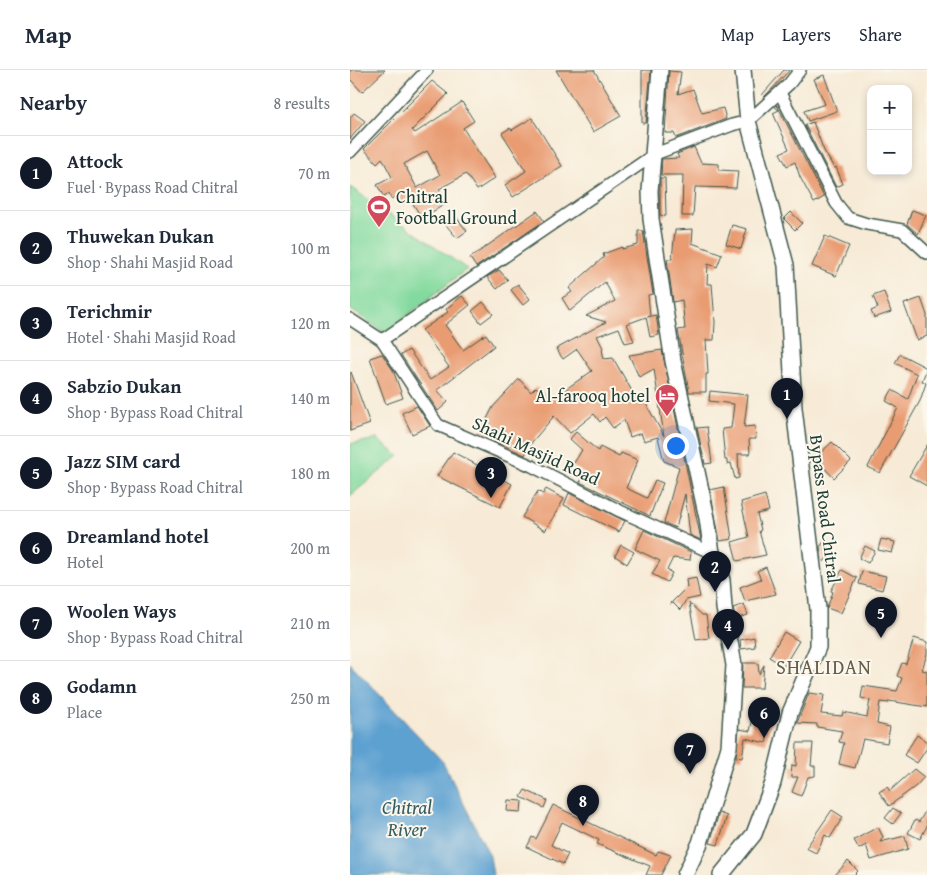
<!DOCTYPE html>
<html lang="en">
<head>
<meta charset="utf-8">
<style>
	:root { --surface:#fff; --page:#f6f6f7; --text:#1f2937; --muted:#747a83; --line:#e0e1e3; --accent:#111827 }
	body { margin:0; font-family:"Gentium Book Plus",serif; background:var(--page); color:var(--text) }
	.controls { position:absolute; right:15px; top:15px; display:grid; overflow:hidden; border-radius:10px; box-shadow:0 2px 8px #0003 }
	.controls button { width:45px; height:45px; display:grid; place-items:center; padding:0; border:0; border-bottom:1px solid var(--line); background:var(--surface); color:var(--text); font:25px sans-serif }
	.you { position:absolute; left:325px; top:375px; width:18px; height:18px; margin:-12px; border:4px solid #fff; border-radius:50%; background:#1a73e8; box-shadow:0 0 0 8px #1a73e833 }
	.badge { display:grid; place-items:center; width:32px; height:32px; border-radius:50%; background:var(--accent); color:#fff; font-size:16px; font-weight:700 }
	.pin { position:absolute; translate:-50% -41px; filter:drop-shadow(0 1px 2px #0008) }
	.pin::after { content:''; position:absolute; top:26px; width:18px; height:15px; background:inherit; clip-path:polygon(0 0,100% 0,50% 100%) }
	.list { margin:0; padding:0; list-style:none }
	h2 { display:flex; justify-content:space-between; align-items:center; height:65px; margin:0; padding:0 20px; font-size:21px }
	h2 small { font-size:16px; font-weight:400; color:var(--muted) }
	.list li { display:grid; grid-template-columns:32px 1fr auto; gap:15px; align-items:center; box-sizing:border-box; height:75px; padding:0 20px; border-top:1px solid var(--line) }
	.list b { display:block; font-size:19px; white-space:nowrap }
	.list p { margin:0; font-size:16px; white-space:nowrap; color:var(--muted) }
	.list em { font-size:16px; font-style:normal; color:var(--muted) }
	.map { position:relative; flex:none; width:577px; height:805px; overflow:hidden }
	header { display:flex; align-items:center; gap:30px; box-sizing:border-box; height:70px; padding:0 25px; background:var(--surface); border-bottom:1px solid var(--line) }
	header strong { font-size:24px }
	nav { display:flex; gap:28px; margin-inline-start:auto; font-size:18px }
	main { display:flex }
	aside { flex:1; background:var(--surface) }
	.map>svg:first-child { display:block }
</style>
</head>
<body>
<header>
<strong>Map</strong>
<nav><a>Map</a><a>Layers</a><a>Share</a></nav>
</header>
<main>
<aside>
<h2>Nearby<small>8 results</small></h2>
<ul class="list">
<li><span class="badge">1</span><div><b>Attock</b><p>Fuel · Bypass Road Chitral</p></div><em>70 m</em></li>
<li><span class="badge">2</span><div><b>Thuwekan Dukan</b><p>Shop · Shahi Masjid Road</p></div><em>100 m</em></li>
<li><span class="badge">3</span><div><b>Terichmir</b><p>Hotel · Shahi Masjid Road</p></div><em>120 m</em></li>
<li><span class="badge">4</span><div><b>Sabzio Dukan</b><p>Shop · Bypass Road Chitral</p></div><em>140 m</em></li>
<li><span class="badge">5</span><div><b>Jazz SIM card</b><p>Shop · Bypass Road Chitral</p></div><em>180 m</em></li>
<li><span class="badge">6</span><div><b>Dreamland hotel</b><p>Hotel</p></div><em>200 m</em></li>
<li><span class="badge">7</span><div><b>Woolen Ways</b><p>Shop · Bypass Road Chitral</p></div><em>210 m</em></li>
<li><span class="badge">8</span><div><b>Godamn</b><p>Place</p></div><em>250 m</em></li>
</ul>
</aside>
<div class="map">
<svg width="577" height="805" viewBox="0 0 577 805">
	<rect width="100%" height="100%" fill="#fbf7ec"/>
	<filter id="ink" filterUnits="userSpaceOnUse"><feTurbulence type="fractalNoise" baseFrequency=".02" numOctaves="2"/><feDisplacementMap in="SourceGraphic" scale="10" xChannelSelector="R" yChannelSelector="G"/><feConvolveMatrix kernelMatrix="1 2 1 2 8 2 1 2 1" color-interpolation-filters="sRGB"/></filter>
	<filter id="wash" filterUnits="userSpaceOnUse"><feTurbulence type="fractalNoise" baseFrequency=".0096" numOctaves="4" result="noise"/><feDisplacementMap in="SourceGraphic" scale="20" xChannelSelector="R" yChannelSelector="G"/><feGaussianBlur stdDeviation="1.12" result="paint"/><feColorMatrix in="noise" values="0 0 0 0 0 0 0 0 0 0 0 0 0 0 0 0 0 1.4 0 .05"/><feComposite in="paint" operator="in"/></filter>
	<g filter="url(#wash)">
		<rect width="100%" height="100%" fill="#f7ebd7"/>
		<g fill="#83da9e" stroke="#518c69">
			<path d="M0 117 117 199 35 263 0 239Z"/>
			<path d="M27 369 49 386 0 426V374Z"/>
		</g>
		<path fill="#5da1d1" stroke="#3e6f82" d="M0 593 93 692 140 786 143 805H2L0 803Z"/>
		<g id="blocks">
			<g fill="#e99c72" fill-rule="evenodd">
				<path d="M0 0H35L12 22 0 9Z"/>
				<path d="M206 0H244L271 46 243 62Z"/>
				<path d="M292 0H301L296 53H292Z"/>
				<path d="M434 0H440L414 27 412 25Z"/>
				<path d="M319 1 331 2 328 24 343 19 352 43 373 38 376 49 326 68 324 63H315Z"/>
				<path d="M474 5 487 41 458 51 454 41 475 34 464 9Z"/>
				<path d="M82 11 98 24 62 60 65 63 112 32 124 51 113 58 145 108 127 120 116 104 89 119 97 133 72 148 60 129 52 134 47 126 41 129 39 124 34 127 27 115 42 107 32 88 27 93 14 79ZM77 81 90 105 67 118 54 94Z"/>
				<path d="M427 35 474 127 464 133 450 107 445 92 437 96 430 83 439 79 423 43 429 40 425 37Z"/>
				<path d="M4 43 15 51 0 69V48Z"/>
				<path d="M182 48 212 96 163 127 155 115 176 101 152 63 160 58 162 60Z"/>
				<path d="M463 52 474 81 484 98 486 97 493 114 486 117 455 55Z"/>
				<path d="M344 77 351 93 369 94V100L388 101 386 118 345 117 343 146H332L333 105H311L312 89 329 88 327 84Z"/>
				<path d="M310 108H315L316 146 310 145Z"/>
				<path d="M562 140 576 145 568 164 557 154Z"/>
				<path d="M187 141 194 151 126 197 120 188Z"/>
				<path d="M441 142 452 153 445 160 434 149Z"/>
				<path d="M106 147 117 161 107 168 96 155Z"/>
				<path d="M382 155 397 159 391 179 376 174Z"/>
				<path d="M343 159 342 173 372 184 367 197 358 194 357 214H362L365 252 364 270H356L358 304H356V322H339L328 260 335 259 332 230 323 232 317 189H322L325 160Z"/>
				<path d="M288 161H293L303 224 298 225 300 246 297 247 306 245 309 265 300 267 296 247 277 254 284 271 275 273 269 258 247 266 253 278 252 279 254 289 263 288 290 335 295 332 314 366 304 299 289 307 279 285 312 280 351 470 340 465 335 424 326 458 314 453 329 397 314 391 308 367 294 371 291 363 280 367 274 350 263 358 255 347 250 352 244 344 220 363 204 346 182 372 175 385 144 371 146 368 131 361 143 337 169 309 181 322 186 317 200 330 242 301 227 279 213 289 206 279 256 252 236 246 265 231 255 212 220 241 212 228 222 222 219 218 254 187 253 184 272 177V179L288 175Z"/>
				<path d="M475 166 499 176 486 206 462 196Z"/>
				<path d="M149 200 158 210 147 219 137 207Z"/>
				<path d="M168 214 180 229 173 235 161 220Z"/>
				<path d="M534 222 541 242 524 248 521 241 528 238 523 226Z"/>
				<path d="M112 226 120 235 95 255 113 280 136 264 144 276 87 320 98 332 88 341 51 285 59 280 80 310 99 297 72 260 98 242 96 239Z"/>
				<path d="M571 228 577 245V266L567 270 554 234Z"/>
				<path d="M133 232 143 244 131 253 122 241Z"/>
				<path d="M32 284 43 300 53 328 36 334 20 288Z"/>
				<path d="M550 284 577 298 572 311 576 313 570 331 530 403 518 397 548 338 536 331 542 320 558 329 567 304 545 293Z"/>
				<path d="M1 302 20 354 0 361V303Z"/>
				<path d="M360 321 398 325 394 357 405 356 406 369H399L400 384H388L389 408 385 409 381 393 377 394V390H375L372 359 381 358 384 334 359 331Z"/>
				<path d="M67 336 80 356 62 364 52 343Z"/>
				<path d="M357 357 362 393 355 394 347 358Z"/>
				<path d="M226 362 248 381 250 377 269 387 271 383 288 390 276 418 297 428 305 410 313 413 300 446 230 412 235 404 222 396 232 380 220 369Z"/>
				<path d="M482 372 501 391 484 408 465 388Z"/>
				<path d="M577 375V416L559 406Z"/>
				<path d="M103 382 162 414 150 437 87 406Z"/>
				<path d="M374 417 382 469 370 471 360 420Z"/>
				<path d="M196 419 214 429 195 461 172 447 188 421 193 424Z"/>
				<path d="M219 423 275 451 269 462 214 435Z"/>
				<path d="M415 425 419 441 407 444 411 460 409 461 416 485 387 491 382 472 399 467 391 432Z"/>
				<path d="M294 460 341 482 340 490 323 488 317 500 322 503 317 512 302 504 310 491 285 479Z"/>
				<path d="M531 469 545 472 542 483 528 480Z"/>
				<path d="M474 472 483 479 474 492 472 489 470 477Z"/>
				<path d="M271 475 284 482 277 494 265 486Z"/>
				<path d="M515 476 525 481 518 493 509 488Z"/>
				<path d="M416 497 426 524 395 531 390 517 411 509 407 501Z"/>
				<path d="M492 500 507 508 491 543 477 538 483 522 481 521Z"/>
				<path d="M512 501 536 506 532 520 509 514Z"/>
				<path d="M346 508 350 527 336 530 330 540 323 533 320 534 337 517 336 510Z"/>
				<path d="M339 533 352 545H356L359 568 346 570Z"/>
				<path d="M394 534 398 545 385 549 383 538Z"/>
				<path d="M434 562 449 571 434 596 419 587Z"/>
				<path d="M404 567 405 577 391 579 390 570Z"/>
				<path d="M564 568 577 572V584L572 600 577 601V637L539 631V633L530 632 527 654 540 657 537 673 513 669 505 698 489 694 494 673 489 672 492 661 467 657V654L447 653 459 623 474 625 471 644 492 646 493 642 517 647 520 630 511 628 513 616 547 621 552 608 547 606 552 593 556 594Z"/>
				<path d="M393 593H408L409 604 414 595 412 618H392Z"/>
				<path d="M403 648 421 652 416 673 395 668 392 688 386 687 389 659 400 661Z"/>
				<path d="M567 665 577 672V678L567 693 554 685Z"/>
				<path d="M447 673H463L461 696H465V706L458 707 451 726 442 722 448 707H441L442 695 446 696Z"/>
				<path d="M564 699 574 707 566 716 539 736 529 722 537 717 540 721Z"/>
				<path d="M175 720 197 730 194 738 171 727Z"/>
				<path d="M158 730 172 731 171 742 157 741Z"/>
				<path d="M203 735 306 785 308 781 321 785 311 805H296L300 796 247 774 249 770 212 752 201 775 218 784 213 794 177 777 182 767 186 769Z"/>
				<path d="M543 738 551 743 543 754 535 748Z"/>
				<path d="M577 738V756L570 769 558 763 565 750 569 752Z"/>
				<path d="M482 740 493 747 480 768 475 765 466 783 456 778Z"/>
				<path d="M369 743 377 746 368 775 360 773Z"/>
				<path d="M528 757 533 767 530 772 555 766 558 779 521 790 516 775 509 779 504 770Z"/>
				<path d="M498 791 508 801 504 805H485Z"/>
			</g>
		</g>
	</g>
	<g filter="url(#ink)">
		<use href="#blocks" fill-opacity="0" stroke="#3f574c" stroke-width="1"/>
		<g fill="none" stroke-linecap="round" stroke-linejoin="round">
			<defs>
				<g id="street">
					<path d="M430 23 486 133 498 148 517 154 552 160 577 183"/>
					<path d="M0 82 77 0"/>
					<path d="M0 249 32 270 88 355 182 396 270 441 362 483"/>
					<path d="M32 270 305 84 382 55 398 51 439 14 450 0"/>
				</g>
				<g id="secondary">
					<path d="M310 0 300 121 301 149 323 291 357 448 362 483 372 510 374 538 384 595 379 677 350 773 335 805"/>
					<path d="M371 805 404 764 423 713 440 643 468 577V539L444 338 436 195 398 51 393 0"/>
				</g>
			</defs>
			<use href="#street" stroke="#3f574c" stroke-width="14"/>
			<use href="#secondary" stroke="#3f574c" stroke-width="18"/>
			<use href="#street" stroke="#fff" stroke-width="11"/>
			<use href="#secondary" stroke="#fff" stroke-width="15"/>
		</g>
	</g>
	<defs>
		<symbol id="stadium-pin" viewBox="-11 -11 22 30"><path d="M0 17L-7.5 6A9.5 9.5 0 1 1 7.5 6Z" fill="#d1495b" stroke="#fbf7ec"/><path d="M0-5a6.5 5 0 1 0 0 10a6.5 5 0 1 0 0-10ZM-3.5-1.8h7v3.6h-7Z" fill="#fff"/></symbol>
		<symbol id="hotel-pin" viewBox="-11 -11 22 30"><path d="M0 17L-7.5 6A9.5 9.5 0 1 1 7.5 6Z" fill="#d1495b" stroke="#fbf7ec"/><path d="M-6-4.5h1.5V1H6V5H4.5V3h-9V5H-6ZM-4 0a1.8 1.8 0 1 1 3.6 0ZM.5 0V-2.5h3Q6-2.5 6 0Z" fill="#fff"/></symbol>
	</defs>
	<g fill-rule="evenodd">
		<use href="#stadium-pin" x="15" y="123" width="28" height="38"/>
		<use href="#hotel-pin" x="303" y="312" width="28" height="38"/>
	</g>
	<g text-anchor="middle" stroke-width="4" stroke-linejoin="round" paint-order="stroke">
		<g font-size="18" fill="#1f3d34" stroke="#fbf7ec" text-anchor="start">
			<text x="46" y="133">Chitral<tspan x="46" dy="21">Football Ground</tspan></text>
			<text x="300" y="332" text-anchor="end">Al-farooq hotel</text>
		</g>
		<g font-size="18" fill="#1f3d34" stroke="#fbf7ec">
			<text transform="translate(186 381) rotate(25)" y="6">Shahi Masjid Road</text>
			<text transform="translate(475 439) rotate(83)" y="6">Bypass Road Chitral</text>
		</g>
		<g font-size="19" font-style="italic" fill="#325b63" stroke="#fbf7ec">
			<text x="57" y="744">Chitral<tspan x="57" dy="22">River</tspan></text>
		</g>
		<g font-size="20" letter-spacing="1" fill="#665e4a" stroke="#fbf7ec">
			<text x="474" y="604">SHALIDAN</text>
		</g>
	</g>
</svg>
<div class="controls">
<button>+</button>
<button>−</button>
</div>
<div class="you"></div>
<div class="pin badge" style="left:437px;top:349px">1</div>
<div class="pin badge" style="left:365px;top:522px">2</div>
<div class="pin badge" style="left:141px;top:428px">3</div>
<div class="pin badge" style="left:378px;top:580px">4</div>
<div class="pin badge" style="left:531px;top:568px">5</div>
<div class="pin badge" style="left:414px;top:668px">6</div>
<div class="pin badge" style="left:340px;top:704px">7</div>
<div class="pin badge" style="left:233px;top:756px">8</div>
</div>
</main>
</body>
</html>
